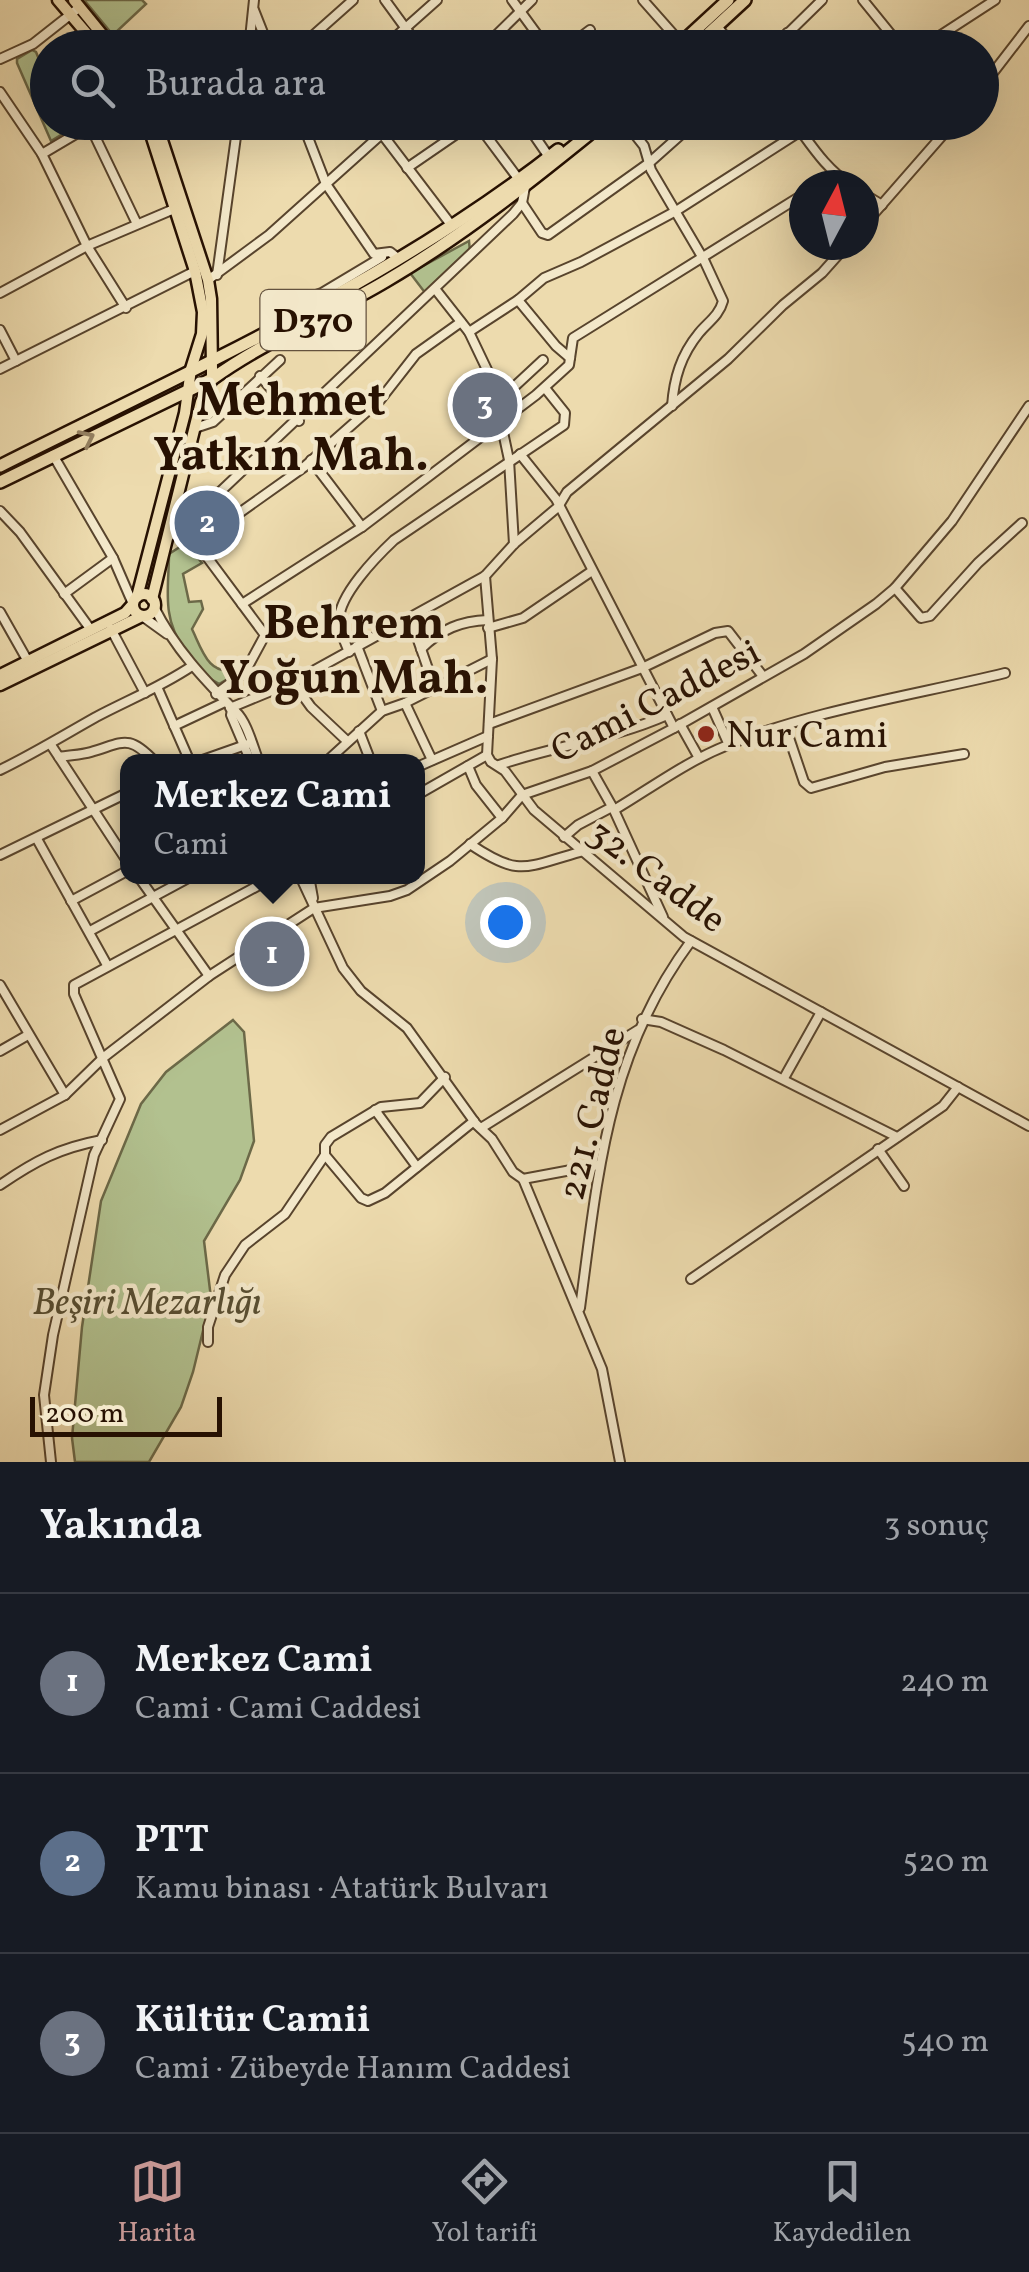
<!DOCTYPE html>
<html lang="tr">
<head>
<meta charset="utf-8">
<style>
	:root { --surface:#171b24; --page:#242831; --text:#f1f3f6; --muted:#9ea1a6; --line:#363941; --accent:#c59692 }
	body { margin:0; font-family:Vollkorn,serif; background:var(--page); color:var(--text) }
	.compass { position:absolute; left:789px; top:170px; width:90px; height:90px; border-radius:50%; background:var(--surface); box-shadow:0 10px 40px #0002; rotate:7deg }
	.scale { position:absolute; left:30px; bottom:25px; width:192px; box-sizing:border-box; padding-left:10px; border:5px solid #271102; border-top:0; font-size:28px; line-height:35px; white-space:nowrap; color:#271102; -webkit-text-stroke:8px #f3e8ca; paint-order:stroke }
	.you { position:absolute; left:505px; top:922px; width:35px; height:35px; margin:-25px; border:8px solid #fff; border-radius:50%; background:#1a73e8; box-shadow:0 0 0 15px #1a73e833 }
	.badge { display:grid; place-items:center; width:65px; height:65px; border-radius:50%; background:var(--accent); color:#fff; font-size:32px; font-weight:700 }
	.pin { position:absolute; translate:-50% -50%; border:5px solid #fff; box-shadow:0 2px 10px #0006 }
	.popup { position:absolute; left:120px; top:754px; width:305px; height:130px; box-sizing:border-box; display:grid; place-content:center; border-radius:20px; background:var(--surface); filter:drop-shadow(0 2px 8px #0005); font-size:32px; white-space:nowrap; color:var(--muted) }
	.popup b { font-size:38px; color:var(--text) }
	.popup::after { content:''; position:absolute; left:50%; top:100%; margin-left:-20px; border:20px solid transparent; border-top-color:var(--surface) }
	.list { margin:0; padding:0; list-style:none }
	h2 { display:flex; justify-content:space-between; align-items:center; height:130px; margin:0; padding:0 40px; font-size:42px }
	h2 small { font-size:32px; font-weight:400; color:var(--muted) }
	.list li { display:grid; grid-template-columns:65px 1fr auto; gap:30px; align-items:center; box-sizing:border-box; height:180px; padding:0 40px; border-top:2px solid var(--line) }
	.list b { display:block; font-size:38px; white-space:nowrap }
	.list p { margin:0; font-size:32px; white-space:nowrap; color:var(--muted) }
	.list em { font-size:32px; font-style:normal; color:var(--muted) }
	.icon { flex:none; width:55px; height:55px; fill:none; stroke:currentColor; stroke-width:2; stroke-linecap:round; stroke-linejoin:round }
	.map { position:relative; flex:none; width:1029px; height:1462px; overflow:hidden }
	.search { position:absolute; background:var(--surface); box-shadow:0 10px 40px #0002; left:30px; right:30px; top:30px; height:110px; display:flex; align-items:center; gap:25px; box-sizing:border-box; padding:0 35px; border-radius:55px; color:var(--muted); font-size:38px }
	.sheet { height:670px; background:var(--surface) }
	nav { display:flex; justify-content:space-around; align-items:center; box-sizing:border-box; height:140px; border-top:2px solid var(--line); background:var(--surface); font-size:28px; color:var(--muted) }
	nav a { display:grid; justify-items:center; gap:5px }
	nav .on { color:var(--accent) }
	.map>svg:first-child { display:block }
</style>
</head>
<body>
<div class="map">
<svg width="1029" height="1462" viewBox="0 0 1029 1462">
	<rect width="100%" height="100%" fill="#eddbae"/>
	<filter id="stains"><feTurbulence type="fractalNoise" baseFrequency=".002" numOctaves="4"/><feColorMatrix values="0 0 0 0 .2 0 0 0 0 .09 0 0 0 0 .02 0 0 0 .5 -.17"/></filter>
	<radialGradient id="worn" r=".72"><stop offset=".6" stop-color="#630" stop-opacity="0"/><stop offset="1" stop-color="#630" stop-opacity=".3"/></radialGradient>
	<g fill="#b2c18f" stroke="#6c6948" stroke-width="2.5">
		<path d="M84 0H142L146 4 113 35Z"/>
		<path d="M32 50 36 52 47 79 48 122 66 123 69 130 51 141 17 63V59Z"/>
		<path d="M469 241 470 252 426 294 410 273Z"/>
		<path d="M186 543 202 563 183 574 189 602 201 601 203 609 192 629C202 650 209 677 236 669L238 673 219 684C196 673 172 637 169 612 166 594 169 573 169 554Z"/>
		<path d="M233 1020 244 1032 254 1141 240 1180 204 1241 211 1298 193 1372 181 1407 149 1462H75L72 1438 82 1327 101 1201 141 1104 166 1072Z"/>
	</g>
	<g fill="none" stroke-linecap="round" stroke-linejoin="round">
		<defs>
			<g id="minor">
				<path d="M385 0 420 48"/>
				<path d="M512 0 547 48"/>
				<path d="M643 0 681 43"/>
				<path d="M863 0 902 48"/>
				<path d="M254 10 269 48"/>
				<path d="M717 26 734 48"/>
				<path d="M787 33 798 48"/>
				<path d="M249 48 254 0"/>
				<path d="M299 48 353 0"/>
				<path d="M383 48 437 0"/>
				<path d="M483 48 532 0"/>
				<path d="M566 48 590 30"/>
				<path d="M773 48 822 0"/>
				<path d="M921 48 995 0"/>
				<path d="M0 59 33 44 80 7"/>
				<path d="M982 87 1029 26"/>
				<path d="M0 92 42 154 87 246 126 308"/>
				<path d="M302 122 326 184 374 254 390 252 399 259"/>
				<path d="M476 122 520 181"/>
				<path d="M525 122 549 157"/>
				<path d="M625 122 644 146 651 170 704 260 723 301C719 316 708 322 699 333 681 355 674 378 672 406"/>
				<path d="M794 122C812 146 825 168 851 185"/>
				<path d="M90 126 137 224"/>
				<path d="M382 134 452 226"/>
				<path d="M42 154 96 122"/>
				<path d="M407 168 474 122"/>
				<path d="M817 185 833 173"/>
				<path d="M864 194 882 205"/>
				<path d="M522 203 542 233 548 235 649 163 695 122"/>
				<path d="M864 225 954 122"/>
				<path d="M217 275 238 122"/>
				<path d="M208 280 269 235 395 122"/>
				<path d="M436 290 469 332 501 399 506 417 503 432 509 460 514 544"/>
				<path d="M0 293 87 246 174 209"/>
				<path d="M518 300 556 346 570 358"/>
				<path d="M293 303 322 293 382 257"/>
				<path d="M0 330 16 361"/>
				<path d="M469 332 518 300 544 278 581 262 676 211 815 122"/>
				<path d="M0 369 195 271"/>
				<path d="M260 376 299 421"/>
				<path d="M501 399 543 360"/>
				<path d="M195 428 213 422 280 360"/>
				<path d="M520 454 556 499 674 728"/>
				<path d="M53 455 113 558 133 604"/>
				<path d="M311 460 362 527"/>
				<path d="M0 511 20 532 91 630"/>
				<path d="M184 526 265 635 245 672 216 694"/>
				<path d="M168 537 184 526 513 214 522 203 525 187"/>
				<path d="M197 543 304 467 380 400 416 354 461 322"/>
				<path d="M485 576 492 659 487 755 491 762 505 771 534 810 684 937 1029 1126"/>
				<path d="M895 588 921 618 930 616 978 563 1022 523"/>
				<path d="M64 594 113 558"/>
				<path d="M242 604 362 527 536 395 569 365 573 338 804 194"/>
				<path d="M154 607C175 649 204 679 236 712 247 722 253 747 259 762"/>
				<path d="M0 612 30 665"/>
				<path d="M142 616 167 634"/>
				<path d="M411 620 435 689"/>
				<path d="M488 628 523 618 592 571"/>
				<path d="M111 629 145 693"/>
				<path d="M357 646 382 711"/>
				<path d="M421 649C441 629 461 621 488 620"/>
				<path d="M349 652C345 642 339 631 339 620 339 595 376 557 394 540L564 425 565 413 545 388"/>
				<path d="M293 682 311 707 347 741"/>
				<path d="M158 689 190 762"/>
				<path d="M405 703 432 760"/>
				<path d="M712 707 729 745"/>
				<path d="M230 708 293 682 485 576 514 544 558 507 567 492 728 359 783 305 822 273 847 245"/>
				<path d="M232 710 231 715 251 762"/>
				<path d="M489 724 642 668 715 633 728 631 762 675"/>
				<path d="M680 724 699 758"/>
				<path d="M174 726 225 702"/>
				<path d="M785 726 804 782 811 788 885 767 964 754"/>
				<path d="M359 731 371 762"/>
				<path d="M51 745 127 861"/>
				<path d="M59 757C70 755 81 755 91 752 123 743 128 733 155 762"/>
				<path d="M197 762 251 743"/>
				<path d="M326 762 382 711 405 703 492 659"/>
				<path d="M499 765C555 746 613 739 667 715"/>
				<path d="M468 766 476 785 502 818"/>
				<path d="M417 767 488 736"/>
				<path d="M0 770C33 754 64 735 96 717 128 700 161 687 192 666"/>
				<path d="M592 771 614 810 663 917"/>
				<path d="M417 795 487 755"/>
				<path d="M614 810C651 788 687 761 728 745 814 710 915 695 1005 673"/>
				<path d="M564 837 578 825 612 807"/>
				<path d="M37 839 107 965"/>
				<path d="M470 844C520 878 525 867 580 852"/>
				<path d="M0 855 127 793"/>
				<path d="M138 876 209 976"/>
				<path d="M300 876 343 968 361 991 407 1028 476 1124 492 1139 513 1172 523 1179 602 1369 620 1462"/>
				<path d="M309 876 313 898"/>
				<path d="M71 901 127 871"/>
				<path d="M90 931 192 876"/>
				<path d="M0 985 65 1095"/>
				<path d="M642 1019 661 1022 724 1050 897 1137"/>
				<path d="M0 1051 28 1035"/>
				<path d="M784 1078 821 1012"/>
				<path d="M375 1110 417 1167"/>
				<path d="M481 1128 638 1030"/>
				<path d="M0 1130 65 1095 104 1057 209 976 314 908 390 896 407 890 450 861 502 818 522 795 592 771 674 728 804 654 876 604 895 588 952 521 1029 406"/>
				<path d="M878 1149 904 1186"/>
				<path d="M325 1155 361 1198 368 1201 385 1193 474 1121"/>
				<path d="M523 1179 598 1165"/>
				<path d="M0 1185C35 1161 59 1148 102 1140"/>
				<path d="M691 1279 943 1106 958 1087"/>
				<path d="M580 1308C598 1174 607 1054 691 941"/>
				<path d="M208 1342V1327L225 1275 245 1245 285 1214 325 1155V1145L331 1137 381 1107 420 1103 445 1077"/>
				<path d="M51 1462 44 1395 53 1335 94 1155 120 1099 74 994V985L276 876"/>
			</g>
			<g id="major">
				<path d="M58 0 99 48"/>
				<path d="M74 0 113 48"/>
				<circle cx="144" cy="605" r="11"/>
				<path d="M137 597 185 413 191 369 202 334 203 312 195 271 147 122"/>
				<path d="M152 599 201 402 212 379V369L211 299 208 280 156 122"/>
				<path d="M0 675 125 613 133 604"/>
				<path d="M0 685 142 616"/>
			</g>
			<g id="highway">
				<path d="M676 48 728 0"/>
				<path d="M693 48 745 0"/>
				<path d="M0 466C189 371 392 281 558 150"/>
				<path d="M0 482 212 379C266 340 329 315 386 281 464 235 534 179 604 122"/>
			</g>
		</defs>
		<use href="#minor" stroke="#58442d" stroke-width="12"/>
		<use href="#major" stroke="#271102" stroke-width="15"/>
		<use href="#highway" stroke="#271102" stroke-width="16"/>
		<use href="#minor" stroke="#f3e8ca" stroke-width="8"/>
		<use href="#major" stroke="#eddbae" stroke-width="10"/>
		<use href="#highway" stroke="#eddbae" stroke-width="11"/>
	</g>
	<defs><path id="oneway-chevron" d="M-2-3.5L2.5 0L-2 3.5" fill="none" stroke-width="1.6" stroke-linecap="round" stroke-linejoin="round" transform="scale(2.5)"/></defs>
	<use stroke="#948061" href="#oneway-chevron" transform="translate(87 438) rotate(-26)"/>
	<circle fill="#8f2418" stroke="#f3e8ca" stroke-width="4" cx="706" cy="734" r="10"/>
	<g text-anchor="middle" stroke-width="9" stroke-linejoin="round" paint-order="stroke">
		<rect fill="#f3e8ca" stroke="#64523e" stroke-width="2.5" x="260.5" y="290" width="105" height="60" rx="8"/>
		<g font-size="35" font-weight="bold" fill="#271102">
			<text x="313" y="332">D370</text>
		</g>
		<g font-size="38" fill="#271102" stroke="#f3e8ca">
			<text transform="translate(655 700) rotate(-27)" y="13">Cami Caddesi</text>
			<text transform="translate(658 875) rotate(37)" y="13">32. Cadde</text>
			<text transform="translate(591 1113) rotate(-76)" y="13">221. Cadde</text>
		</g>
		<g font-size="38" fill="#271102" stroke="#f3e8ca" text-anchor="start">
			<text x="726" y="747">Nur Cami</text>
		</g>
		<g font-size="38" font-style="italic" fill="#584f33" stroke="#f3e8ca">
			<text x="147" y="1314">Beşiri Mezarlığı</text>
		</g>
		<g font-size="48" font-weight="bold" fill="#271102" stroke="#f3e8ca">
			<text x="291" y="415">Mehmet<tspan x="291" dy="55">Yatkın Mah.</tspan></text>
			<text x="354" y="638">Behrem<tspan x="354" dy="55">Yoğun Mah.</tspan></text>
		</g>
	</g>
	<rect width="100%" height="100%" filter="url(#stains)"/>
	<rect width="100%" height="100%" fill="url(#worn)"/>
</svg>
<svg class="compass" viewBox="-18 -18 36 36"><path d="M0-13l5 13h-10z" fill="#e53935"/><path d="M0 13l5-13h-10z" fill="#9ea1a6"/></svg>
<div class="scale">200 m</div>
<div class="you"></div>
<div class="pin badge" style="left:272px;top:954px;background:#6b7280">1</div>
<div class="popup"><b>Merkez Cami</b>Cami</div>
<div class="pin badge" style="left:207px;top:523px;background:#5c6f8a">2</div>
<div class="pin badge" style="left:485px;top:405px;background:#6b7280">3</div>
<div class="search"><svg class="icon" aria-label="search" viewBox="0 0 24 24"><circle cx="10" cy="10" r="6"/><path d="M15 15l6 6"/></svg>Burada ara</div>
</div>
<section class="sheet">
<h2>Yakında<small>3 sonuç</small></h2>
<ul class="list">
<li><span class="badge" style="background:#6b7280">1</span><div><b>Merkez Cami</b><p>Cami · Cami Caddesi</p></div><em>240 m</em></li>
<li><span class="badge" style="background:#5c6f8a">2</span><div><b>PTT</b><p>Kamu binası · Atatürk Bulvarı</p></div><em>520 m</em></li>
<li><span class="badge" style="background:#6b7280">3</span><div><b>Kültür Camii</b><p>Cami · Zübeyde Hanım Caddesi</p></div><em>540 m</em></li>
</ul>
</section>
<nav>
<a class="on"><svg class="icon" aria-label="map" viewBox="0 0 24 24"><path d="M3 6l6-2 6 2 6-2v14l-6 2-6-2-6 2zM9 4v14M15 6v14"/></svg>Harita</a>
<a><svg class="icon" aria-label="directions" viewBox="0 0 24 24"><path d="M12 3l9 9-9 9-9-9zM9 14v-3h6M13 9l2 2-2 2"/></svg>Yol tarifi</a>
<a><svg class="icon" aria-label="saved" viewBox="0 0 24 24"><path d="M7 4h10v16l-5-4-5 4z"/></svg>Kaydedilen</a>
</nav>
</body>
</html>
